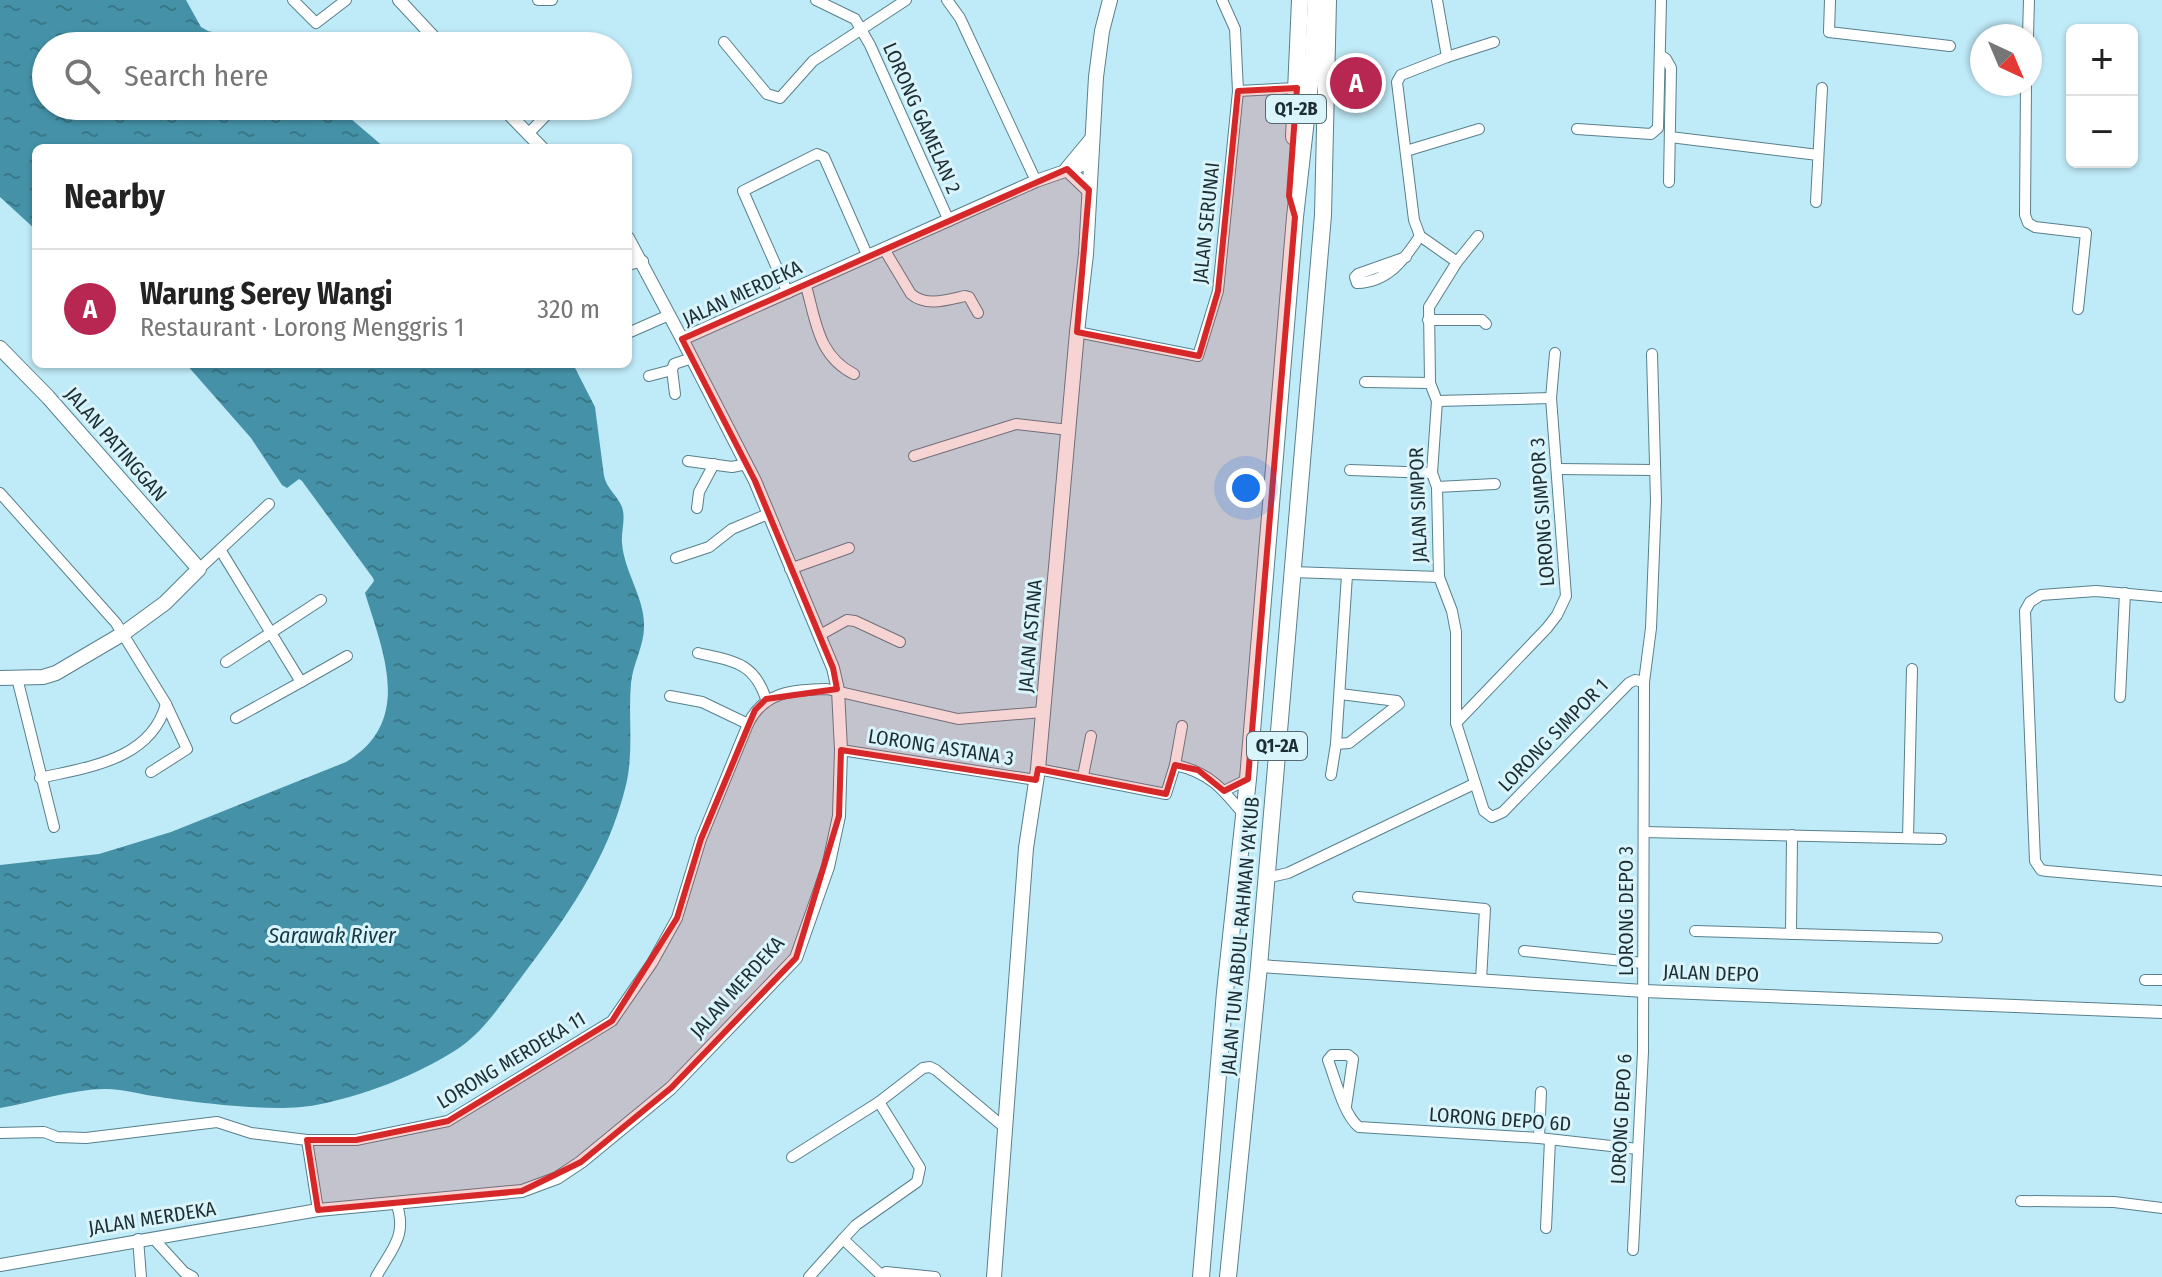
<!DOCTYPE html>
<html lang="en">
<head>
<meta charset="utf-8">
<style>
	:root { --surface:#fff; --page:#f2f2f2; --text:#222; --muted:#767676; --line:#e0e0e0; --accent:#b72752 }
	body { margin:0; font-family:"Fira Sans Condensed",sans-serif; background:var(--page); color:var(--text) }
	.controls { position:absolute; right:24px; top:24px; display:grid; overflow:hidden; border-radius:12px; box-shadow:0 2px 6px #0004 }
	.controls button { width:72px; height:72px; display:grid; place-items:center; padding:0; border:0; border-bottom:2px solid var(--line); background:var(--surface); color:var(--text); font:40px sans-serif }
	.compass { position:absolute; left:1970px; top:24px; width:72px; height:72px; border-radius:50%; background:var(--surface); box-shadow:0 2px 6px #0004; rotate:136deg }
	.you { position:absolute; left:1246px; top:488px; width:28px; height:28px; margin:-20px; border:6px solid #fff; border-radius:50%; background:#1a73e8; box-shadow:0 0 0 12px #1a73e833 }
	.badge { display:grid; place-items:center; width:52px; height:52px; border-radius:50%; background:var(--accent); color:#fff; font-size:26px; font-weight:700 }
	.pin { position:absolute; translate:-50% -50%; border:4px solid #fff; box-shadow:0 2px 8px #0006 }
	.list { margin:0; padding:0; list-style:none }
	h2 { display:flex; justify-content:space-between; align-items:center; height:104px; margin:0; padding:0 32px; font-size:34px }
	h2 small { font-size:26px; font-weight:400; color:var(--muted) }
	.list li { display:grid; grid-template-columns:52px 1fr auto; gap:24px; align-items:center; box-sizing:border-box; height:120px; padding:0 32px; border-top:2px solid var(--line) }
	.list b { display:block; font-size:30px; white-space:nowrap }
	.list p { margin:0; font-size:26px; white-space:nowrap; color:var(--muted) }
	.list em { font-size:26px; font-style:normal; color:var(--muted) }
	.icon { flex:none; width:44px; height:44px; fill:none; stroke:currentColor; stroke-width:2; stroke-linecap:round; stroke-linejoin:round }
	.map { position:relative; flex:none; width:2162px; height:1277px; overflow:hidden }
	.search { position:absolute; background:var(--surface); box-shadow:0 2px 6px #0004; left:32px; top:32px; width:600px; height:88px; display:flex; align-items:center; gap:20px; box-sizing:border-box; padding:0 28px; border-radius:44px; color:var(--muted); font-size:30px }
	.panel { position:absolute; background:var(--surface); box-shadow:0 2px 6px #0004; left:32px; top:144px; width:600px; height:224px; border-radius:12px }
	.map>svg:first-child { display:block }
</style>
</head>
<body>
<div class="map">
<svg width="2162" height="1277" viewBox="0 0 2162 1277">
	<defs>
		<pattern id="water-ripples" width="26" height="14" patternUnits="userSpaceOnUse" patternTransform="scale(2)"><rect width="26" height="14" fill="#4592a8"/><path d="M2 4q2-2 4 0t4 0M15 11q2-2 4 0t4 0" fill="none" stroke="#397889"/></pattern>
	</defs>
	<rect width="100%" height="100%" fill="#bfeaf7"/>
	<g fill="url(#water-ripples)">
		<path d="M0 0H186L201 27 208 31 230 36 244 46H46V106H336L385 148H36V230L0 197Z"/>
		<path d="M186 364H573L595 407 604 476C607 489 617 495 622 507 626 519 621 531 622 543 624 571 644 597 644 624 645 644 633 663 631 683 628 717 634 751 626 785 608 860 566 918 520 979 501 1004 483 1033 456 1050 415 1076 363 1096 316 1105 277 1113 201 1103 160 1097 142 1095 124 1089 106 1089 70 1089 36 1102 0 1108V865L99 854 171 832 346 762C414 721 383 652 365 593L374 581 373 578 302 481 299 479 287 488 282 485 251 438Z"/>
	</g>
	<g fill="none" stroke-linecap="round" stroke-linejoin="round">
		<defs>
			<g id="minor">
				<path d="M293 0 316 23 346 0"/>
				<path d="M538 0H552"/>
				<path d="M816 0 855 19 870 45 949 221"/>
				<path d="M947 0 960 18 1036 181"/>
				<path d="M1437 0 1447 57"/>
				<path d="M1830 0 1829 32 1950 46"/>
				<path d="M2028 36 2029 0"/>
				<path d="M724 42 767 94 780 98 813 61 906 0"/>
				<path d="M1660 55 1666 59 1671 68 1669 182"/>
				<path d="M2026 84 2025 215 2028 223 2035 227 2086 233 2078 309"/>
				<path d="M1238 91 1297 88"/>
				<path d="M1577 129 1651 134 1658 128 1661 0"/>
				<path d="M528 134 555 106"/>
				<path d="M1670 137 1818 155"/>
				<path d="M1406 151 1479 129"/>
				<path d="M1816 202 1822 88"/>
				<path d="M1478 236 1457 262 1429 307 1430 383 1437 401 1432 473 1437 487 1439 577 1452 611 1456 632V723L1484 811 1492 817 1503 812 1629 683 1635 680 1644 682"/>
				<path d="M884 249 911 294C926 307 947 300 965 296L969 297 978 313"/>
				<path d="M1406 257 1358 274 1355 277 1357 283C1388 282 1404 260 1420 236"/>
				<path d="M1457 262 1420 236 1414 220 1397 82 1401 75 1447 57 1494 42"/>
				<path d="M628 265 643 261"/>
				<path d="M806 286C816 321 818 356 854 374"/>
				<path d="M788 293 743 191 817 154 824 157 868 257"/>
				<path d="M1428 320H1482L1486 324"/>
				<path d="M1077 332 1198 356 1218 291 1238 91 1235 29 1222 0"/>
				<path d="M628 333 669 315"/>
				<path d="M649 376 672 370"/>
				<path d="M1365 382 1430 383"/>
				<path d="M675 394 672 370 674 364 692 358"/>
				<path d="M1437 401 1551 398"/>
				<path d="M914 456 1016 424 1069 430"/>
				<path d="M688 461 732 467 747 464"/>
				<path d="M1557 469 1654 470"/>
				<path d="M1350 470 1432 473"/>
				<path d="M1437 487 1495 484"/>
				<path d="M0 493 116 623 166 704 187 749 151 772"/>
				<path d="M697 508 699 492 714 464"/>
				<path d="M221 551 301 682 236 718"/>
				<path d="M676 558 709 547 732 529 768 514"/>
				<path d="M199 569 269 504"/>
				<path d="M790 569 849 548"/>
				<path d="M1292 572 1439 577"/>
				<path d="M2162 597 2096 591 2041 595 2030 602 2025 611 2035 861 2041 870 2047 871 2162 881"/>
				<path d="M820 635 847 620 855 621 900 642"/>
				<path d="M698 653C733 661 754 662 766 699"/>
				<path d="M226 662 321 600"/>
				<path d="M17 678 54 827"/>
				<path d="M301 682 347 656"/>
				<path d="M670 696 702 702 748 724"/>
				<path d="M2120 697 2125 593"/>
				<path d="M1456 723 1547 628 1557 615 1566 596 1551 398 1555 353"/>
				<path d="M1336 744 1349 743 1399 704 1397 701 1340 694"/>
				<path d="M841 750 1036 780"/>
				<path d="M1175 765 1182 726"/>
				<path d="M1038 769 1166 794 1175 765C1209 772 1223 789 1244 815"/>
				<path d="M1331 775 1336 744 1347 575"/>
				<path d="M1083 776 1091 736"/>
				<path d="M40 778C88 767 151 760 166 704"/>
				<path d="M1224 791 1248 779"/>
				<path d="M1644 832 1941 839"/>
				<path d="M1908 838 1912 669"/>
				<path d="M1266 878 1288 873 1474 784"/>
				<path d="M1358 897 1485 909 1481 980"/>
				<path d="M1695 931 1937 938"/>
				<path d="M1791 934 1792 835"/>
				<path d="M1524 951 1643 963"/>
				<path d="M2145 980H2162"/>
				<path d="M879 1102 920 1168 917 1182 856 1225 843 1239 881 1275 886 1272 935 1277"/>
				<path d="M1346 1106 1353 1059 1348 1055H1332L1328 1060C1335 1078 1344 1116 1359 1127L1539 1138 1638 1149"/>
				<path d="M0 1133 44 1132 57 1137 86 1138 217 1122 251 1133 307 1140H356L448 1121 612 1021 652 963 677 918 701 839 748 724C764 691 793 690 827 689L958 719 1043 712"/>
				<path d="M1539 1138 1541 1092"/>
				<path d="M307 1140 318 1210"/>
				<path d="M792 1157 879 1102 923 1068 930 1067 936 1070 1005 1128"/>
				<path d="M2021 1201 2114 1202 2162 1208"/>
				<path d="M1546 1228 1550 1140"/>
				<path d="M153 1238 184 1272 193 1277"/>
				<path d="M138 1239 141 1277"/>
				<path d="M1633 1250 1643 1052 1644 682 1651 628 1656 501 1652 354"/>
				<path d="M376 1277C392 1248 408 1236 396 1202"/>
				<path d="M809 1277 843 1239"/>
			</g>
			<g id="tertiary">
				<path d="M399 0 442 46"/>
				<path d="M501 106 542 148"/>
				<path d="M628 238 682 339"/>
				<path d="M1259 966 1644 991 2162 1012"/>
				<path d="M0 1265 318 1210 522 1191 557 1178 581 1162 671 1088 796 958 828 867 839 816 841 750 838 690 833 668 755 481 682 339 1036 181 1091 162"/>
			</g>
			<g id="secondary">
				<path d="M1089 190 1067 169 1091 140"/>
				<path d="M0 348 48 397 199 569 165 603 124 633 56 673 43 677 0 678"/>
				<path d="M994 1277 1026 848 1038 769 1077 332 1086 254 1096 77 1102 31 1110 0"/>
			</g>
			<g id="primary">
				<path d="M1294 137 1300 0"/>
				<path d="M1201 1277 1225 992 1248 779 1295 217 1313 57 1316 0"/>
				<path d="M1228 1277 1259 966 1323 215 1328 0"/>
			</g>
		</defs>
		<use href="#minor" stroke="#58808c" stroke-width="12"/>
		<use href="#tertiary" stroke="#58808c" stroke-width="14"/>
		<use href="#secondary" stroke="#58808c" stroke-width="16"/>
		<use href="#primary" stroke="#58808c" stroke-width="18"/>
		<use href="#minor" stroke="#fff" stroke-width="10"/>
		<use href="#tertiary" stroke="#fff" stroke-width="12"/>
		<use href="#secondary" stroke="#fff" stroke-width="14"/>
		<use href="#primary" stroke="#fff" stroke-width="16"/>
	</g>
	<path fill="#d62828" fill-opacity="0.2" stroke="#d62828" stroke-width="6" stroke-linejoin="round" d="M1297 88 1289 196 1295 217 1248 779 1224 791 1198 770 1175 765 1166 794 1038 769 1036 780 841 750 839 816 796 958 671 1088 581 1162 522 1191 318 1210 307 1140H356L448 1121 612 1021 677 918 701 839 755 710 766 699 837 689 833 668 755 481 682 339 1067 169 1089 190 1077 332 1199 356 1218 291 1238 91Z"/>
	<g text-anchor="middle" stroke-width="6" stroke-linejoin="round" paint-order="stroke">
		<g fill="#daf4fc" stroke="#56696f" stroke-width="2">
			<rect x="1266" y="95" width="60" height="28" rx="6"/>
			<rect x="1247" y="732" width="60" height="28" rx="6"/>
		</g>
		<g font-size="18" font-weight="bold" fill="#1d2e33">
			<text x="1296" y="115">Q1-2B</text>
			<text x="1277" y="752">Q1-2A</text>
		</g>
		<g font-size="20" fill="#1d2e33" stroke="#daf4fc">
			<text transform="translate(922 118) rotate(66)" y="7">LORONG GAMELAN 2</text>
			<text transform="translate(1206 223) rotate(-84)" y="7">JALAN SERUNAI</text>
			<text transform="translate(742 293) rotate(-25)" y="7">JALAN MERDEKA</text>
			<text transform="translate(116 444) rotate(49)" y="7">JALAN PATINGGAN</text>
			<text transform="translate(1418 505) rotate(-92)" y="7">JALAN SIMPOR</text>
			<text transform="translate(1542 512) rotate(-94)" y="7">LORONG SIMPOR 3</text>
			<text transform="translate(1030 636) rotate(-85)" y="7">JALAN ASTANA</text>
			<text transform="translate(1553 735) rotate(-46)" y="7">LORONG SIMPOR 1</text>
			<text transform="translate(941 747) rotate(9)" y="7">LORONG ASTANA 3</text>
			<text transform="translate(1626 911) rotate(-90)" y="7">LORONG DEPO 3</text>
			<text transform="translate(1240 936) rotate(-85)" y="7">JALAN TUN ABDUL RAHMAN YA'KUB</text>
			<text transform="translate(1711 973) rotate(2)" y="7">JALAN DEPO</text>
			<text transform="translate(737 987) rotate(-48)" y="7">JALAN MERDEKA</text>
			<text transform="translate(511 1060) rotate(-31)" y="7">LORONG MERDEKA 11</text>
			<text transform="translate(1500 1119) rotate(4)" y="7">LORONG DEPO 6D</text>
			<text transform="translate(1621 1119) rotate(-87)" y="7">LORONG DEPO 6</text>
			<text transform="translate(152 1218) rotate(-9)" y="7">JALAN MERDEKA</text>
		</g>
		<g font-size="22" font-style="italic" fill="#153a44" stroke="#daf4fc">
			<text x="332" y="943">Sarawak River</text>
		</g>
	</g>
</svg>
<div class="controls">
<button>+</button>
<button>−</button>
</div>
<svg class="compass" viewBox="-18 -18 36 36"><path d="M0-13l5 13h-10z" fill="#e53935"/><path d="M0 13l5-13h-10z" fill="#767676"/></svg>
<div class="you"></div>
<div class="pin badge" style="left:1356px;top:83px">A</div>
<div class="search"><svg class="icon" aria-label="search" viewBox="0 0 24 24"><circle cx="10" cy="10" r="6"/><path d="M15 15l6 6"/></svg>Search here</div>
<section class="panel">
<h2>Nearby<small></small></h2>
<ul class="list">
<li><span class="badge">A</span><div><b>Warung Serey Wangi</b><p>Restaurant · Lorong Menggris 1</p></div><em>320 m</em></li>
</ul>
</section>
</div>
</body>
</html>
